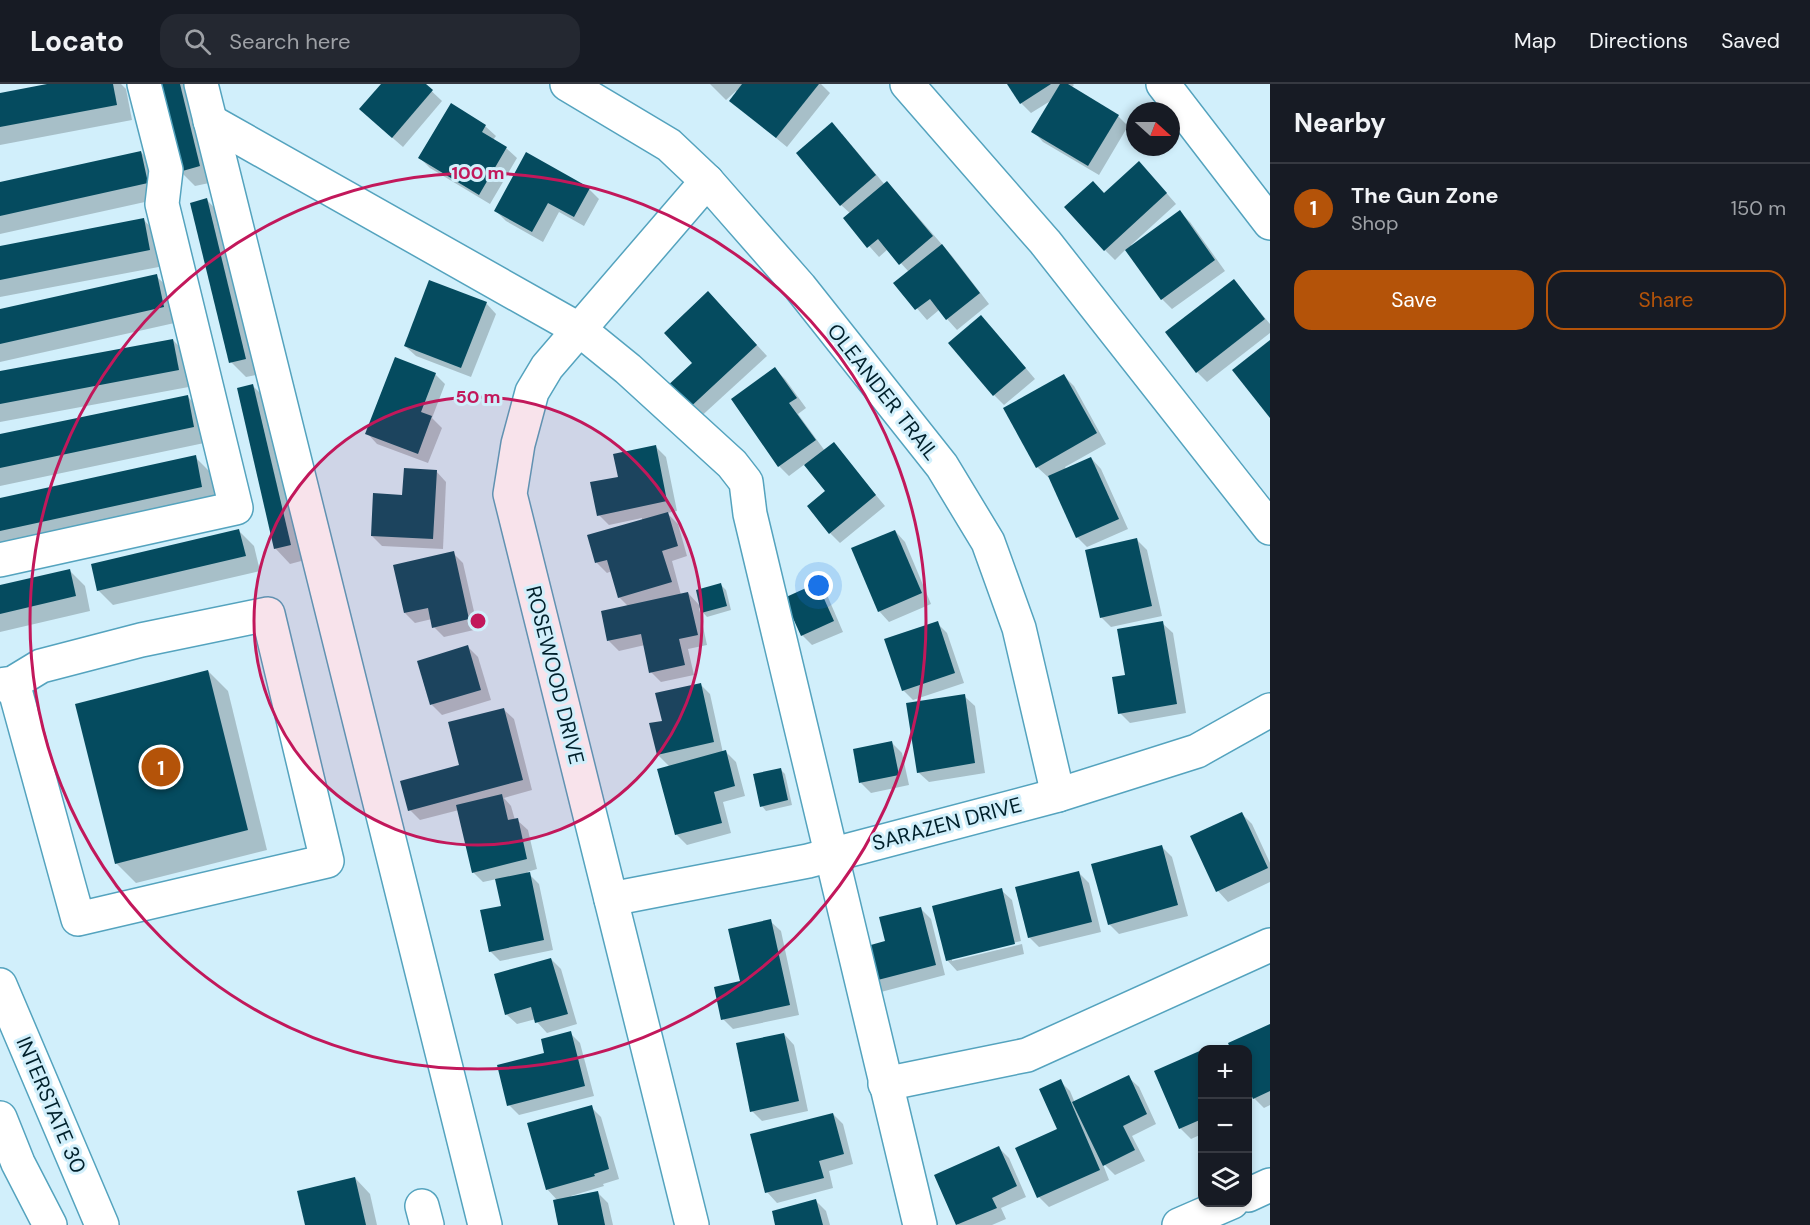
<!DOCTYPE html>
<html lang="en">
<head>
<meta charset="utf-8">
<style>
	:root { --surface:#171b24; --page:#242831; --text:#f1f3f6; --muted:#9ea1a6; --line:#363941; --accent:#b45309 }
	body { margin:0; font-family:"DM Sans",sans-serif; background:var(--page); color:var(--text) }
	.controls { position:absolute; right:18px; bottom:18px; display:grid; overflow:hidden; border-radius:12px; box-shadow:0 3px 9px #0003 }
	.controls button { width:54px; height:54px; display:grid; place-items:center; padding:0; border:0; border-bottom:2px solid var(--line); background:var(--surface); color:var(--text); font:30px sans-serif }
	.compass { position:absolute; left:1126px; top:18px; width:54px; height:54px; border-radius:50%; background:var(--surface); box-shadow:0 3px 9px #0003; rotate:111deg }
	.you { position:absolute; left:819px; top:502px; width:21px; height:21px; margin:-15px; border:4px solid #fff; border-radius:50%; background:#1a73e8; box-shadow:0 0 0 9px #1a73e833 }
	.badge { display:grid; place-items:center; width:39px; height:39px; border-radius:50%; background:var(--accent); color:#fff; font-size:20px; font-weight:700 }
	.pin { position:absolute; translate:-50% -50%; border:3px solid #fff; box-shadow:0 2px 6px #0006 }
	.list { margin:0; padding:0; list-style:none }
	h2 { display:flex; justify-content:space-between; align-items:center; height:78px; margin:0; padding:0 24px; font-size:26px }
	h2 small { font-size:20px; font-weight:400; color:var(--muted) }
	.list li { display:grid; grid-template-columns:39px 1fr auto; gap:18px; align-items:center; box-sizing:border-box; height:90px; padding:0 24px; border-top:2px solid var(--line) }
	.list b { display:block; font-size:22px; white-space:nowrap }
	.list p { margin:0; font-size:20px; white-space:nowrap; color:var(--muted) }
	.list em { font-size:20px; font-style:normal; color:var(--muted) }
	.actions { display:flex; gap:12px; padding:18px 24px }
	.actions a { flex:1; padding:14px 0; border:2px solid var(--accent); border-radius:18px; text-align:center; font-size:21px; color:var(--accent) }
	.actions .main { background:var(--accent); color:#fff }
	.icon { flex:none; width:33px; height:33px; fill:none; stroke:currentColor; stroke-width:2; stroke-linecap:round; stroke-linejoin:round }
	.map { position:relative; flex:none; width:1270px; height:1141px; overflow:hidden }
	header { display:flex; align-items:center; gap:36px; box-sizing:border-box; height:84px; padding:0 30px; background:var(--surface); border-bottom:2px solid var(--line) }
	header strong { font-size:28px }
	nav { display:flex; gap:33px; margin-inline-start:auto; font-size:21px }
	.search { width:420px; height:54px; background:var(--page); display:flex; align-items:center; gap:15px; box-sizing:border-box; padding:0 21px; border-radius:18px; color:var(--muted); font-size:22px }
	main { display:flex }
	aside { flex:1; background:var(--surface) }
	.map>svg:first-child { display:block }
</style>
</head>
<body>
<header>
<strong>Locato</strong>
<div class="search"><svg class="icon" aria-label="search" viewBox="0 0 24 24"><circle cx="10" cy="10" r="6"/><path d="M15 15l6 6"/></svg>Search here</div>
<nav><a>Map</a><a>Directions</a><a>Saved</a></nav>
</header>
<main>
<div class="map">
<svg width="1270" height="1141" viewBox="0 0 1270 1141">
	<rect width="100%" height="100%" fill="#d1effb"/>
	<g fill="#0003">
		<path d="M55 0H121L126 5 132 36 0 61V11Z"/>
		<path d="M159 0H190L214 98 195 102 180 87Z"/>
		<path d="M383 0H424L442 17 403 63 371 35Z"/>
		<path d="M710 0H821L830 9 787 63 731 17 737 8 736 7 726 16Z"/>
		<path d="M1009 0H1073L1074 1 1071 4 1118 32 1128 42 1099 91 1043 58 1033 47 1052 16 1031 29 1021 19Z"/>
		<path d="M451 21 485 42 496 52 493 56 506 64 517 74 490 120 430 84 420 74Z"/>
		<path d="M842 50 885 101 887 99 897 109 952 172 989 220 957 246 939 226 927 236 895 199 909 188 888 165 879 173 845 135 851 130 841 121Z"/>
		<path d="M141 68 156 84 163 114 0 150V100Z"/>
		<path d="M1149 89 1176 120 1131 161 1132 163 1180 128 1190 138 1225 187 1172 225 1162 215 1126 165 1115 176 1105 166 1104 110Z"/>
		<path d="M589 105 599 115 584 142 559 128 543 158 506 137 496 127Z"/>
		<path d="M207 116 222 132 261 290 246 293 231 278Z"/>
		<path d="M143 135 158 151 164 182 0 213V163Z"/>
		<path d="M156 192 172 207 179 238 0 278V227Z"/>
		<path d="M1234 197 1270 240V249L1207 298 1197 288Z"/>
		<path d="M486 219 496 230 471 293 416 272 405 262Z"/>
		<path d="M718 219 767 272 696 337 686 326 694 279Z"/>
		<path d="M991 243 1035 295 1004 321 994 311Z"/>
		<path d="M173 256 188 272 194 302 0 338V289Z"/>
		<path d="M775 285 785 295 806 324 798 330 825 367 833 360 885 422 840 459 830 449 827 408 805 380 789 392 779 382Z"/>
		<path d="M435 290 445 300 432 334 442 344 428 379 377 360 367 349Z"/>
		<path d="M1064 292 1074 302 1106 360 1065 383 1066 385 1091 374 1101 385 1128 445 1087 463 1077 453 1050 392 1048 393 1037 383Z"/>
		<path d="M253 302 268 317 305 476 290 480 275 464Z"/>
		<path d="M188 313 203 328 209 358 0 402V352Z"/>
		<path d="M655 362 666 373 677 427 667 429 678 440 687 472 672 477 681 511 688 509 701 523 721 501 726 506 731 526 707 533 699 524 707 561 688 565 694 591 661 598 651 588 645 561 619 567 609 557 628 522 619 513 612 487 607 489 597 479 589 452 642 437V434L609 441 599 431 620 394Z"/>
		<path d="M195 373 211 389 217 418 0 465V416Z"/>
		<path d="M436 387 446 398 443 465 382 462 372 452Z"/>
		<path d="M239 447 254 462 260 487 113 521 98 506Z"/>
		<path d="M895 447 905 458 931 520 889 538 879 527Z"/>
		<path d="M1137 456 1147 466 1162 532 1111 543 1101 533Z"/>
		<path d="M453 469 463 479 478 545 444 553 434 543 432 535 415 539 405 529Z"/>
		<path d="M69 486 85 502 90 527 0 548V503Z"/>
		<path d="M817 500 827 511 843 548 812 561 802 551Z"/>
		<path d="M937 539 947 549 964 599 913 616 903 606Z"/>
		<path d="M1162 539 1173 549 1186 629 1130 639 1120 629 1127 593Z"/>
		<path d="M467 562 478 573 491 616 442 631 432 621Z"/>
		<path d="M208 587 228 607 267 766 136 799 116 779Z"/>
		<path d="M700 600 710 610 723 669 726 668 736 678 745 712 723 718 731 749 687 761 677 751 659 686 670 683 658 671 663 638Z"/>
		<path d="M964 612 975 622 985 689 929 698 918 688Z"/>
		<path d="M503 625 514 635 532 706 504 714 511 722 515 736H517L528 746 537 785 527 788 539 800 553 866 500 877 490 867 503 823 497 795 483 798 473 788 459 726 420 736 410 726 461 682Z"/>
		<path d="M892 659 902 669 909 701 871 709 861 699Z"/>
		<path d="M780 685 785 690 792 721 766 727 762 722Z"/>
		<path d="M1242 730 1252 740 1270 779V798L1228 818 1218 807 1192 753Z"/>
		<path d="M1162 763 1172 773 1188 832 1119 850 1109 840Z"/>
		<path d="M1079 789 1089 799 1101 848 1039 863 1029 853Z"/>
		<path d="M1001 806 1012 816 1021 857 952 874V877L1022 860 1024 870 957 887 947 876Z"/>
		<path d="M920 824 931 835 945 891 881 908 871 897 887 858Z"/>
		<path d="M770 837 781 847 799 931 733 945 723 935Z"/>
		<path d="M551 875 561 885 577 940 547 949 537 938 536 935 517 940 506 930Z"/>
		<path d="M1270 942V1021L1264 1024 1254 1014 1248 999V966L1230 959Z"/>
		<path d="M570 949 580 959 594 1012 519 1031 509 1021 546 970Z"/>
		<path d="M784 950 794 961 808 1027 762 1037 752 1027Z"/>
		<path d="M1202 967V1050L1191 1055 1180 1044 1156 987Z"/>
		<path d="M1128 993 1139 1003 1156 1040 1132 1052 1145 1077 1115 1091 1102 1078 1109 1096 1049 1123 1039 1113 1059 1045 1060 997 1070 1007 1075 1019Z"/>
		<path d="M591 1023 601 1033 619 1095 603 1100 604 1102 571 1112 572 1114 598 1109 608 1119 613 1141H559L558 1117 547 1105Z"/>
		<path d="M833 1030 843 1040 853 1080 829 1087 833 1104 777 1119 767 1108Z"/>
		<path d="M999 1064 1009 1074 1026 1113 1001 1124 1006 1135 992 1141H958L936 1092Z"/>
		<path d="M355 1094 370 1110 377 1141H306Z"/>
		<path d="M816 1117 826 1127 830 1141H777Z"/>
	</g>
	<g fill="#054b5f">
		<path d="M47 0H113L117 21 0 43V9Z"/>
		<path d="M157 0H180L200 82 179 88Z"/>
		<path d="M381 0H426L433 6 392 54 359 25Z"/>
		<path d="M742 0H819L776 54 729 17Z"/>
		<path d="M1007 0H1051L1020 20Z"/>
		<path d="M1060 0H1068L1119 31 1088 82 1031 48Z"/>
		<path d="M451 19 486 41 482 48 507 63 479 111 418 74Z"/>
		<path d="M832 38 876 91 840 122 796 69Z"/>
		<path d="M141 67 148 99 0 132V98Z"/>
		<path d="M526 68 590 104 574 133 548 119 532 148 494 127Z"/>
		<path d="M1139 77 1167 109 1104 167 1064 123 1093 97 1104 109Z"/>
		<path d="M887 97 933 152 899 181 878 155 867 164 843 134Z"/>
		<path d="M207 114 246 275 229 279 190 119Z"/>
		<path d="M1180 126 1215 176 1161 216 1125 166Z"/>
		<path d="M144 134 150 166 0 196V162Z"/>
		<path d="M942 160 980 209 946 236 930 215 915 226 893 199Z"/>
		<path d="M157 190 164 223 0 260V225Z"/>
		<path d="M1234 195 1265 235 1196 289 1165 248Z"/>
		<path d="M429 196 487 218 461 284 404 262Z"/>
		<path d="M708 207 757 261 685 328 664 305 692 279 664 249Z"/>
		<path d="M981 231 1026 284 993 312 948 259Z"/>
		<path d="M173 255 179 286 0 320V287Z"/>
		<path d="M1270 256V334L1232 286Z"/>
		<path d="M395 273 436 289 421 328 432 332 418 370 365 350Z"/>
		<path d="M775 283 797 314 789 319 816 356 778 383 731 315Z"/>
		<path d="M1064 290 1097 349 1036 384 1003 324Z"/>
		<path d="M253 300 291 461 274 465 237 304Z"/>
		<path d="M188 311 194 343 0 384V350Z"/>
		<path d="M834 358 876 411 829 450 807 422 825 407 804 381Z"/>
		<path d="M656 361 667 417 597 432 590 398 618 393 613 370Z"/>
		<path d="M196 371 202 403 0 447V414Z"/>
		<path d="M1091 373 1119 435 1076 454 1048 392Z"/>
		<path d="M404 384 437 386 433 455 371 452 373 409 402 411Z"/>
		<path d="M668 428 678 462 662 467 672 498 618 514 607 476 595 479 587 451Z"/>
		<path d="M239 445 246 472 97 507 91 480Z"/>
		<path d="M895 446 922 509 878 528 851 464Z"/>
		<path d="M1137 454 1152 522 1100 534 1085 466Z"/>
		<path d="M454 467 469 535 432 544 428 524 404 529 393 481Z"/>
		<path d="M70 485 76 512 0 530V501Z"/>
		<path d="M721 499 727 522 701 529 696 506Z"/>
		<path d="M817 499 834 537 801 552 784 514Z"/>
		<path d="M688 508 698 551 679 555 685 581 649 589 641 550 607 557 601 527Z"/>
		<path d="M938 537 955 589 902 607 884 555Z"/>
		<path d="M1163 537 1177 620 1118 630 1112 593 1125 591 1117 545Z"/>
		<path d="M468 561 481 606 430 621 417 577Z"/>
		<path d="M208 586 248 746 115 780 75 620Z"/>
		<path d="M701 599 714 658 657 671 649 639 662 637 655 609Z"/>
		<path d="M965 610 975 679 917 689 906 619Z"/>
		<path d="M504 624 523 696 408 727 400 697 459 681 448 638Z"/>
		<path d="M892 657 899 691 859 699 853 665Z"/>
		<path d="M726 666 735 702 714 708 722 739 675 751 657 685Z"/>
		<path d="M781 684 788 716 760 723 753 690Z"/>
		<path d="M502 710 508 736 518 734 527 775 472 789 456 721Z"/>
		<path d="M1242 728 1268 784 1216 808 1190 752Z"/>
		<path d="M1162 761 1178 821 1108 841 1091 780Z"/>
		<path d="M1079 787 1092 838 1028 854 1015 803Z"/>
		<path d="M530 788 544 856 489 868 480 826 501 822 495 795Z"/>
		<path d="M1002 804 1015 860 946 877 932 822Z"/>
		<path d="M921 823 936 881 870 898 860 864 885 857 879 833Z"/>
		<path d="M771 835 790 921 721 936 714 903 740 897 728 845Z"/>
		<path d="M551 874 568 930 535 939 531 923 505 931 494 890Z"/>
		<path d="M1270 940V1007L1253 1015 1248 1003V966H1231L1228 959Z"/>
		<path d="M571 947 585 1002 507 1022 497 981 544 969 541 955Z"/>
		<path d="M784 949 799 1017 750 1028 736 959Z"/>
		<path d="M1211 962 1213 966H1202V1035L1179 1045 1154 987Z"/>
		<path d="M1129 991 1147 1030 1123 1042 1135 1066 1103 1082 1072 1018Z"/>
		<path d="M1061 995 1100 1086 1037 1114 1015 1064 1057 1045 1039 1005Z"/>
		<path d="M592 1021 609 1085 594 1090 595 1092 546 1106 527 1039Z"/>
		<path d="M833 1029 844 1070 819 1077 824 1094 765 1109 750 1050Z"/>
		<path d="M999 1062 1017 1102 992 1114 997 1124 956 1141 934 1091Z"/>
		<path d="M355 1093 366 1141H305L297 1107Z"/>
		<path d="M598 1107 605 1141H558L553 1116Z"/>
		<path d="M816 1115 823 1141H775L772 1127Z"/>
	</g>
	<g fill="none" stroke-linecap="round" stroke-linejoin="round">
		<defs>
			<g id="minor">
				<path d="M201 0 485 1141"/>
				<path d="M567 0 669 61 707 97 800 203 942 382 988 458 1019 544 1058 711"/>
				<path d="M907 0 1045 158 1270 444"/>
				<path d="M1163 0 1270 139"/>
				<path d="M210 37 580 246 628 285 732 380 746 398 750 430 920 1141"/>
				<path d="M0 476 236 424 162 120 166 86 144 0"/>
				<path d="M0 601 13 599 78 835 327 777 268 530 141 556 41 582 13 599"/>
				<path d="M611 815 808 777 1058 711 1197 667 1270 626"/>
				<path d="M885 1000 1027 971 1270 861"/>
				<path d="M1248 1111 1270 1101"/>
				<path d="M422 1122 427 1141"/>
				<path d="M692 1141 510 410 518 360 532 308 547 283 707 97"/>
				<path d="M1179 1141 1232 1118"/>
			</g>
			<path id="major" d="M0 901 102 1141"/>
			<path id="highway" d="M0 1034 18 1079 50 1141"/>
		</defs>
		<use href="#minor" stroke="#54a3be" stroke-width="36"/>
		<use href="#major" stroke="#54a3be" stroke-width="36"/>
		<use href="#highway" stroke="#54a3be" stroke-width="36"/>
		<use href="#minor" stroke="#fff" stroke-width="33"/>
		<use href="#major" stroke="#fff" stroke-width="33"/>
		<use href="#highway" stroke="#fff" stroke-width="33"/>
	</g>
	<circle cx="478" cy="537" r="224" fill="#c2185b" fill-opacity=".12"/>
	<g fill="none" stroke="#c2185b" stroke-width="3">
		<circle cx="478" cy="537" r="224"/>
		<circle cx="478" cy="537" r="448"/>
	</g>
	<g text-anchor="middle" stroke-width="6" stroke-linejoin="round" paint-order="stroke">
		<g font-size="21" fill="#00202b" stroke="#d1effb">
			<text transform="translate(883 308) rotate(52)" y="7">OLEANDER TRAIL</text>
			<text transform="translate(555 591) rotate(76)" y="7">ROSEWOOD DRIVE</text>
			<text transform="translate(947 740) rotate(-15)" y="7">SARAZEN DRIVE</text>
			<text transform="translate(51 1021) rotate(67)" y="7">INTERSTATE 30</text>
		</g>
	</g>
	<circle cx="478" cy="537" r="9" fill="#c2185b" stroke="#d1effb" stroke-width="3"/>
	<g font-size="18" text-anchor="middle" font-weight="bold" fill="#c2185b" stroke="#d1effb" stroke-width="6" stroke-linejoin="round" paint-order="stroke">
		<text x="478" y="95">100 m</text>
		<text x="478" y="319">50 m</text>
	</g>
</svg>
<div class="controls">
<button>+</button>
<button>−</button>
<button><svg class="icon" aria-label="layers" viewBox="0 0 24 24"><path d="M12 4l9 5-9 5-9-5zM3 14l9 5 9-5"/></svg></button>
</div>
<svg class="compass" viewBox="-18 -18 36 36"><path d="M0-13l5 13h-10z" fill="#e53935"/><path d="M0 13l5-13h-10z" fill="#9ea1a6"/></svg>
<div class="you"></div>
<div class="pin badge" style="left:161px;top:683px">1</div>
</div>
<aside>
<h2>Nearby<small></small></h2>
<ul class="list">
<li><span class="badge">1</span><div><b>The Gun Zone</b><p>Shop</p></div><em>150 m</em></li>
</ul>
<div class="actions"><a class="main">Save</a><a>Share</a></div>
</aside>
</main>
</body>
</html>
